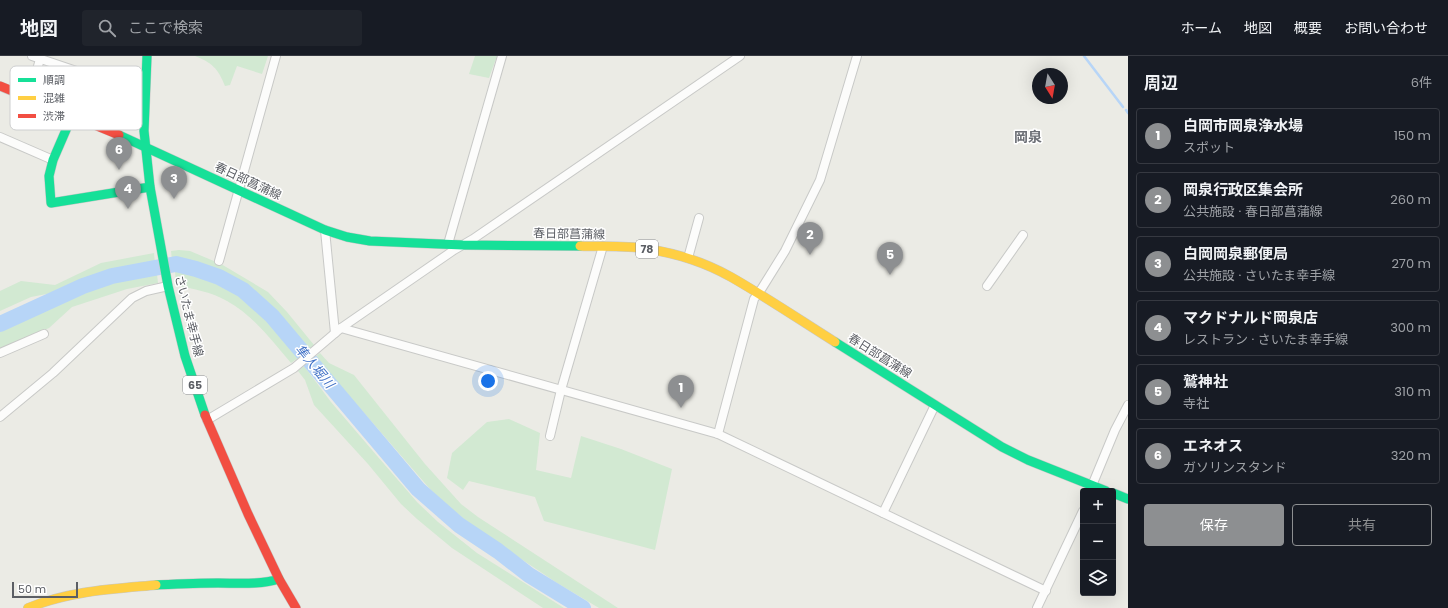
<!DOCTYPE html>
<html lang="ja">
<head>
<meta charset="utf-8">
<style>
	:root { --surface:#171b24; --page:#20242c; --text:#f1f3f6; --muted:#9ea1a6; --line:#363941; --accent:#8d8f91 }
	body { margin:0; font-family:Poppins,"Noto Sans JP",sans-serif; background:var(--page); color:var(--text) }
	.controls { position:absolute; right:12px; bottom:12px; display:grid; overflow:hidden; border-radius:4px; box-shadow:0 4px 16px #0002 }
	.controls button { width:36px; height:36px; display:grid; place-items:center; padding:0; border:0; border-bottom:1px solid var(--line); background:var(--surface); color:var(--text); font:20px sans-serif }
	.compass { position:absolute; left:1032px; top:12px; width:36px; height:36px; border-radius:50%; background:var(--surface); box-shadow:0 4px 16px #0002; rotate:169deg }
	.scale { position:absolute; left:12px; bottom:10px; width:66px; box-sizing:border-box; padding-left:4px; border:2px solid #5b5e64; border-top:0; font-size:11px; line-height:14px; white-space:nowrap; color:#5b5e64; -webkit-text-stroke:3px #fff; paint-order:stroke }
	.you { position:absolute; left:488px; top:325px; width:14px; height:14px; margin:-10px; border:3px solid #fff; border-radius:50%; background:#1a73e8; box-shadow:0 0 0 6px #1a73e833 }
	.badge { display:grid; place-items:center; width:26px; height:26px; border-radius:50%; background:var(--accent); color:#fff; font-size:13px; font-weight:700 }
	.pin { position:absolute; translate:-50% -33px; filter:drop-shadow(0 1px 2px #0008) }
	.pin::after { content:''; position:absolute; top:21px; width:14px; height:12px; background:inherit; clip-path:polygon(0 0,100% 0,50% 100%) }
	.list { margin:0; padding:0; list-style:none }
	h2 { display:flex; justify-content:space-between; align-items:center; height:52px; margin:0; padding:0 16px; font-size:17px }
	h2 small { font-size:13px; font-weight:400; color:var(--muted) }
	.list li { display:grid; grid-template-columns:26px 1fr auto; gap:12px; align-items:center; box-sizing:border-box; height:56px; margin:0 8px 8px; padding:0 8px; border:1px solid var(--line); border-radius:4px }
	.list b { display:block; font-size:15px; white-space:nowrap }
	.list p { margin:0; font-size:13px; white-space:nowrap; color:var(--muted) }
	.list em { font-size:13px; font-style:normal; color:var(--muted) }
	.actions { display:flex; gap:8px; padding:12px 16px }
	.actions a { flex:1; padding:9px 0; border:1px solid var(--accent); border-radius:4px; text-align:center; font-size:14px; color:var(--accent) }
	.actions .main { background:var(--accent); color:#fff }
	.icon { flex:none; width:22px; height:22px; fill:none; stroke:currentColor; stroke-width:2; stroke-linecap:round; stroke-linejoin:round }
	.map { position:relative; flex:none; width:1128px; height:552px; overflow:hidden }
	header { display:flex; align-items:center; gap:24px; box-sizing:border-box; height:56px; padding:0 20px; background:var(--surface); border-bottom:1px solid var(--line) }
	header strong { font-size:19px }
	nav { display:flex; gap:22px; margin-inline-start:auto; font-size:14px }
	.search { width:280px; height:36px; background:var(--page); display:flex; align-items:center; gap:10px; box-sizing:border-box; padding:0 14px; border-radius:4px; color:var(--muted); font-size:15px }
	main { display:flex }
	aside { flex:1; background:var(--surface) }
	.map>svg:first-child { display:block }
</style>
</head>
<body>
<header>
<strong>地図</strong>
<div class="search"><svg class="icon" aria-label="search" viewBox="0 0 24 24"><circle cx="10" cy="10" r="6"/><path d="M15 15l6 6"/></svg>ここで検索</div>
<nav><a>ホーム</a><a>地図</a><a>概要</a><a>お問い合わせ</a></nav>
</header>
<main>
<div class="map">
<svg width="1128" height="552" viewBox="0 0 1128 552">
	<rect width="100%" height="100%" fill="#ebebe5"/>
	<g fill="#d2e9d2">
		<path d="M195 0H268L262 18 237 10 230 29 225 30C218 12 212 7 195 0Z"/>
		<path d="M475 0H497L489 22 469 18Z"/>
		<path d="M179 194 190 195 221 208 268 236 287 256 314 289 309 295C276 259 252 230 205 212 194 207 184 204 172 204L171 195Z"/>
		<path d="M154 197 155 207 115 213 77 225 57 236 31 241 0 255V235L21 225 55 229 101 207Z"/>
		<path d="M175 214H183L199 218 241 238 279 275 287 286 290 293 298 302 291 307C272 285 253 259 227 245 212 236 193 233 176 229Z"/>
		<path d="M157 218 158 227 127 233 72 251 49 272 0 294V276L75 239 108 228Z"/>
		<path d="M320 297 329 307 354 319 425 408 461 448 478 461 618 552H599L557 527 479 475 449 451 430 433 365 358 314 302Z"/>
		<path d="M304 310 331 346 378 401 417 446 438 466 477 497 564 552H543L452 492 417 463 401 448 368 408 314 349 305 324 298 315Z"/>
		<path d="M509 363 540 377 536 414 571 422 581 380 621 393 672 413 655 494 544 465 535 441 469 425 463 434 447 422 452 397 487 366Z"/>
	</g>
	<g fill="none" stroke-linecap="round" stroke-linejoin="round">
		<g stroke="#b7d5f7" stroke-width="2.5">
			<path d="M1084 0 1123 51"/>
			<path d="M1126 54 1128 57"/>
		</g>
		<path stroke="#b7d5f7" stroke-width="16" d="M0 268 83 230 112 220 176 208 196 213 219 221 243 234 272 260 418 433 459 469 498 495 529 519 583 552"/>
		<defs>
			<g id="street">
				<path d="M32 0 100 23 145 35"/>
				<path d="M29 42 40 3"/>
				<path d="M0 81 53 104"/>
				<path d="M325 174 335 277"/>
				<path d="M448 188 502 0"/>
				<path d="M688 202 699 162"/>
				<path d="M219 205 276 0"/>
				<path d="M987 230 1023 179"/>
				<path d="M341 272 718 378 1046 535"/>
				<path d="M0 297 44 278"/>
				<path d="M0 361 53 317 132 242 146 235 168 230"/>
				<path d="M207 364 294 312 341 272 454 194 473 183 740 0"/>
				<path d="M718 378 754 243 762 232 785 195 820 124 857 0"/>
				<path d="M550 380 561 334 603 190"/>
				<path d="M1091 432 1115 374 1128 349"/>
				<path d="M883 457 935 349"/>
				<path d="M1037 552 1083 455"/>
			</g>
			<g id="fast">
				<path d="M147 0 144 75 150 131 168 230 185 300 205 359"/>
				<path d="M72 60 53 104 49 120 51 147 150 131"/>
				<path d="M119 79 325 174 347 181 370 185 463 189 580 190"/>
				<path d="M835 286 1002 391 1028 404 1106 435"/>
				<path d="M1113 437 1128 443"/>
				<path d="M156 529C177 528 197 527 218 527 237 527 260 529 279 523"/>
			</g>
			<g id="slow">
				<path d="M580 190C602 191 625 189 647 193 675 197 706 207 731 221 766 241 800 264 835 286"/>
				<path d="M28 552C69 535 112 533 156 529"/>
			</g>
			<g id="jam">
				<path d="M0 30 119 79"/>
				<path d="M205 359 248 458 279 523 296 552"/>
			</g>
		</defs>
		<use href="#street" stroke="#c8c9c7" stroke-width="10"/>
		<use href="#fast" stroke="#c6c7c6" stroke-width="10"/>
		<use href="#slow" stroke="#c6c7c6" stroke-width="10"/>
		<use href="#jam" stroke="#c6c7c6" stroke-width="10"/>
		<use href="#street" stroke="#fcfcfb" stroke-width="8"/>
		<use href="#fast" stroke="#16e098" stroke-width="9"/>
		<use href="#slow" stroke="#ffcf43" stroke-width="9"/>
		<use href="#jam" stroke="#f24e42" stroke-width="9"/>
	</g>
	<g text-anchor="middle" stroke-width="3" stroke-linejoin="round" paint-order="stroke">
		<g fill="#fff" stroke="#8c8e92" stroke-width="1">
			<rect x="636" y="184" width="22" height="18" rx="3"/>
			<rect x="183" y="320" width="24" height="18" rx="3"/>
		</g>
		<g font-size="11" font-weight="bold" fill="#5b5e64">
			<text x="647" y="197">78</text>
			<text x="195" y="333">65</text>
		</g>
		<g font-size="12" fill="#5b5e64" stroke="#fff">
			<text transform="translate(248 125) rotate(25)" y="4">春日部菖蒲線</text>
			<text transform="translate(569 178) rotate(1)" y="4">春日部菖蒲線</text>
			<text transform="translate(189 260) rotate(76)" y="4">さいたま幸手線</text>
			<text transform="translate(880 300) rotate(32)" y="4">春日部菖蒲線</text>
		</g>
		<g font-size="13" font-style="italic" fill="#4071c6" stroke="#fff">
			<text transform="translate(315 310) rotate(50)" y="5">隼人堀川</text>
		</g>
		<g font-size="14" font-weight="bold" fill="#6c6f76" stroke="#fff">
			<text x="1028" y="86">岡泉</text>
		</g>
	</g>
	<rect x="10" y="10" width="132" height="64" rx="6" fill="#fff" stroke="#cecfd0" stroke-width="1"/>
	<rect x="18" y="22" width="18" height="4" fill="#16e098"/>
	<rect x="18" y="40" width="18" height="4" fill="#ffcf43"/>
	<rect x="18" y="58" width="18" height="4" fill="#f24e42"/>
	<g font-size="11" fill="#5b5e64">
		<text x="43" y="28">順調</text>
		<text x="43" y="46">混雑</text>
		<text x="43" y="64">渋滞</text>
	</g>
</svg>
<div class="controls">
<button>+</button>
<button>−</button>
<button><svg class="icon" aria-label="layers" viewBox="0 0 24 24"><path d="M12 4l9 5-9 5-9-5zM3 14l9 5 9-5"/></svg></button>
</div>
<svg class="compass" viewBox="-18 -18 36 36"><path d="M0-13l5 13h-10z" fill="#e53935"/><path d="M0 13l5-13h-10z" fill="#9ea1a6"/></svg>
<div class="scale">50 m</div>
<div class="you"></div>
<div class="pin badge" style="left:681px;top:352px">1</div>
<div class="pin badge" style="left:810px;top:199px">2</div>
<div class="pin badge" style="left:174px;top:143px">3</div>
<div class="pin badge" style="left:128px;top:153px">4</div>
<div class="pin badge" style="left:890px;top:219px">5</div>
<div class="pin badge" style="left:119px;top:114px">6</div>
</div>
<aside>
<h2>周辺<small>6件</small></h2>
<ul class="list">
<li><span class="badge">1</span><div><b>白岡市岡泉浄水場</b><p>スポット</p></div><em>150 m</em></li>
<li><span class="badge">2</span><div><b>岡泉行政区集会所</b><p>公共施設 · 春日部菖蒲線</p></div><em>260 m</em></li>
<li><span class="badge">3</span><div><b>白岡岡泉郵便局</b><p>公共施設 · さいたま幸手線</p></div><em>270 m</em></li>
<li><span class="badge">4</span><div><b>マクドナルド岡泉店</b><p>レストラン · さいたま幸手線</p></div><em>300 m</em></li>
<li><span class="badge">5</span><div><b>鷲神社</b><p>寺社</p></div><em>310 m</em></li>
<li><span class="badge">6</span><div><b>エネオス</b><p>ガソリンスタンド</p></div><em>320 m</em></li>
</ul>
<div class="actions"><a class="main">保存</a><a>共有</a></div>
</aside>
</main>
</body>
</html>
